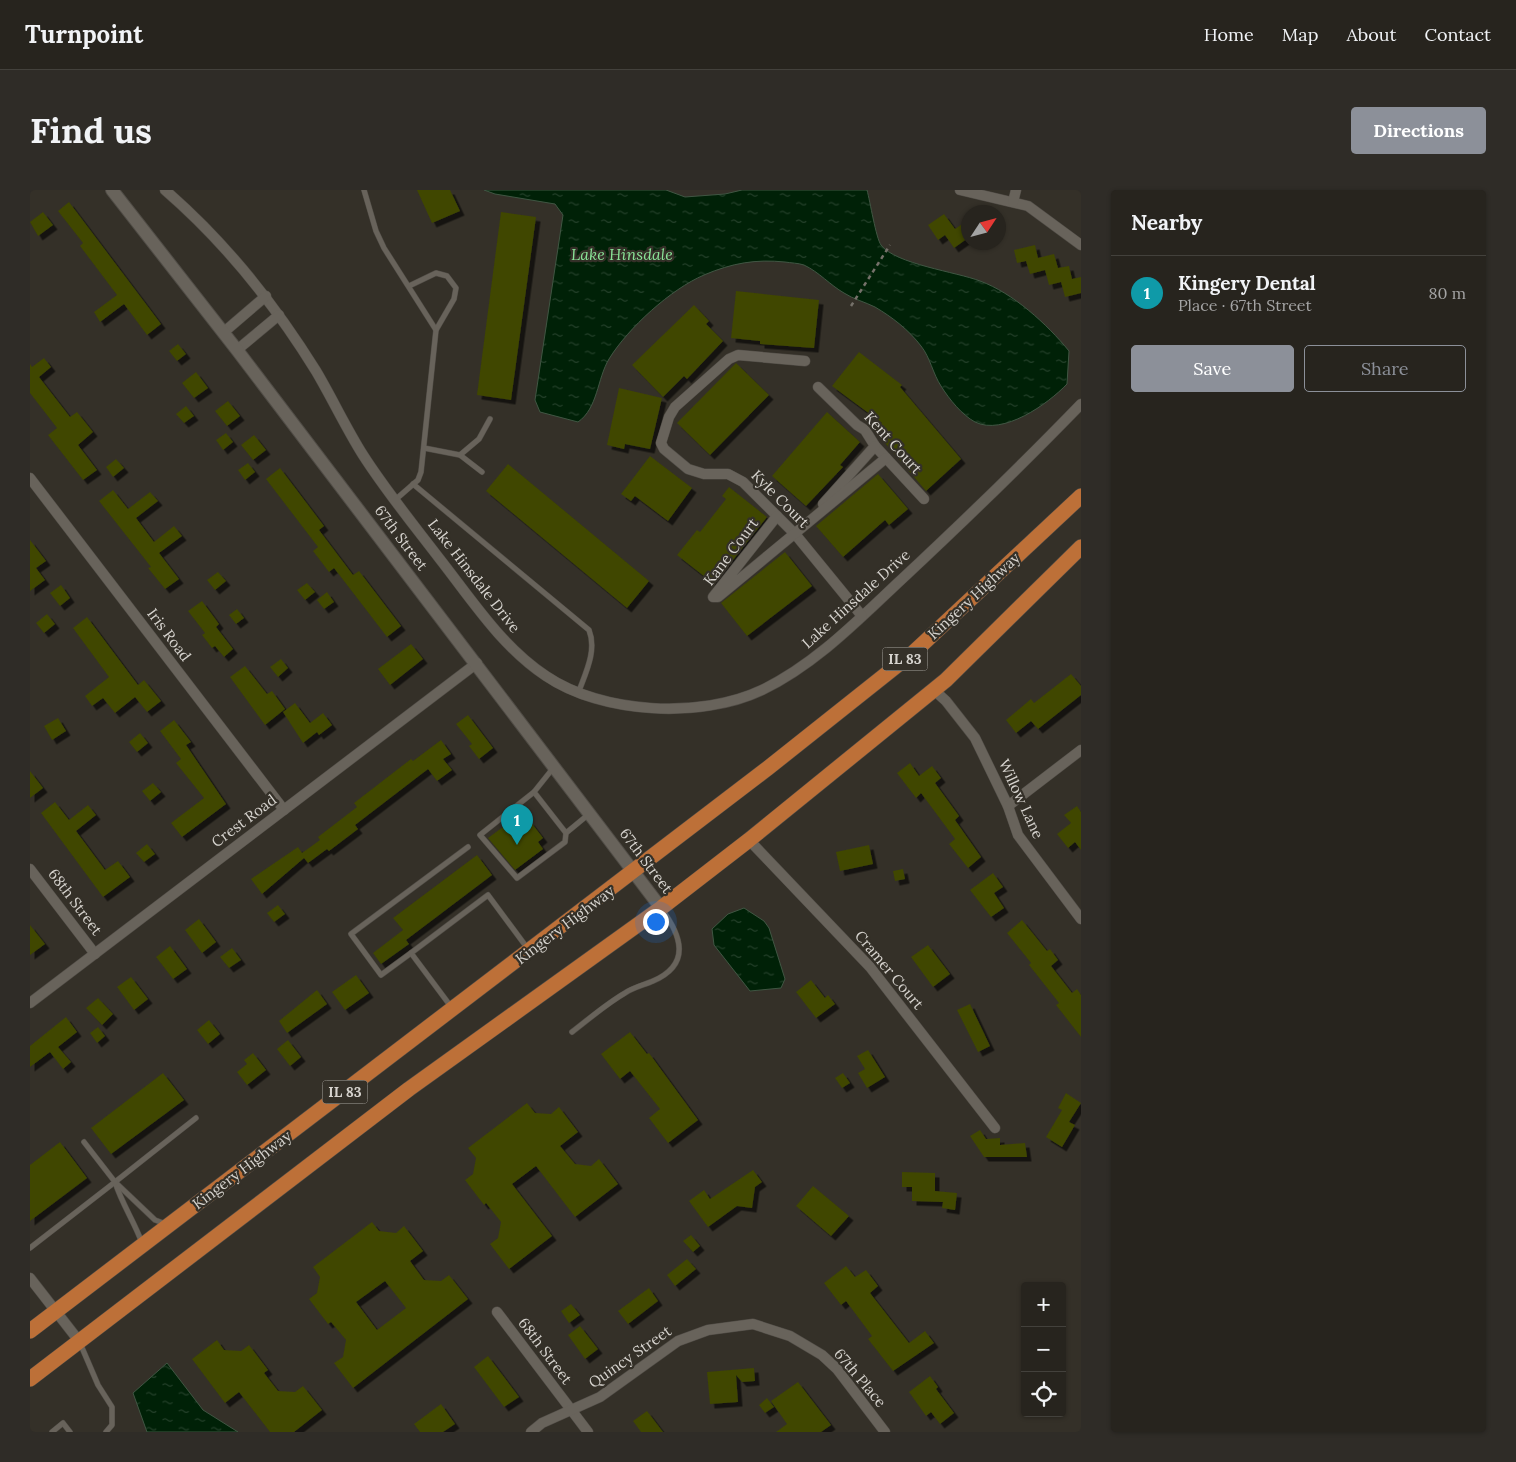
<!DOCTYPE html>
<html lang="en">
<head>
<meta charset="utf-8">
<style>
	:root { --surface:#27241e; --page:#2f2c27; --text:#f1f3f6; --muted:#a4a4a4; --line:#43413c; --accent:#8c9099 }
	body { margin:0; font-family:Lora,serif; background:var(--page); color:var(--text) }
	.controls { position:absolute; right:15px; bottom:15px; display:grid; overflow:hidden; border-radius:5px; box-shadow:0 1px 4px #0004 }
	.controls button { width:45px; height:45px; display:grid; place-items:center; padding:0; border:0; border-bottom:1px solid var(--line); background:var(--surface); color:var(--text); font:25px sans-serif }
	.compass { position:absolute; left:931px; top:15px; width:45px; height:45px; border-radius:50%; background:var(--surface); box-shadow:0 1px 4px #0004; rotate:54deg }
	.you { position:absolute; left:625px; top:731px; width:18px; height:18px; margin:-12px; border:4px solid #fff; border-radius:50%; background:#1a73e8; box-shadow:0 0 0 8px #1a73e833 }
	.badge { display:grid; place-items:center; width:32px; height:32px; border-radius:50%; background:var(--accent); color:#fff; font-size:16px; font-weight:700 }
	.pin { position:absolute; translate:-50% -41px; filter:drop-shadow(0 1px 2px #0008) }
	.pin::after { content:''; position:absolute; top:26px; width:18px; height:15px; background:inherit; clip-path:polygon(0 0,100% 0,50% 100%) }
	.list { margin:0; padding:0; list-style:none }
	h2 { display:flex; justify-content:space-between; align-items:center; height:65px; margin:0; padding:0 20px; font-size:21px }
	h2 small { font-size:16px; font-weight:400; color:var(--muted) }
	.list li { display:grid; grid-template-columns:32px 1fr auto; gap:15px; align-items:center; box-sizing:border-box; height:75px; padding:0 20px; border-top:1px solid var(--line) }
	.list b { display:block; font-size:19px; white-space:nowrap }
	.list p { margin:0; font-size:16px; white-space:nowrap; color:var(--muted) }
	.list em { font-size:16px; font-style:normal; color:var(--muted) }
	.actions { display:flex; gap:10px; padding:15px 20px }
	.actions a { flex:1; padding:11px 0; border:1px solid var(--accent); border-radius:5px; text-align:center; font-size:18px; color:var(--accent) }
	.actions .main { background:var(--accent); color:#fff }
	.icon { flex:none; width:28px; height:28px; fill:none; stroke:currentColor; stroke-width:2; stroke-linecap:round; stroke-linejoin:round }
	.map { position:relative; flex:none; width:1051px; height:1242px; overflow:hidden; border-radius:5px }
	header { display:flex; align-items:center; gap:30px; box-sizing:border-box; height:70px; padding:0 25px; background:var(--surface); border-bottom:1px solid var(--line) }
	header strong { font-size:24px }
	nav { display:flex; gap:28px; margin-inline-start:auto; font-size:18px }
	.intro { display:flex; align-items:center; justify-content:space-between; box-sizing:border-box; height:120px; padding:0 30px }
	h1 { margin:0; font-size:35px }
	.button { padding:12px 22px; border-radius:5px; background:var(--accent); color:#fff; font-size:18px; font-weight:700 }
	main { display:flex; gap:30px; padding:0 30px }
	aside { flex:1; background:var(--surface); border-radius:5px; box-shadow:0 1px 4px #0004 }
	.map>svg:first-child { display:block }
</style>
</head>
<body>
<header>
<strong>Turnpoint</strong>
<nav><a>Home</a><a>Map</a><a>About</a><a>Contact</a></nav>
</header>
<div class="intro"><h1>Find us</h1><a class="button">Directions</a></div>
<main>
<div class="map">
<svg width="1051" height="1242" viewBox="0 0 1051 1242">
	<defs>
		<pattern id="water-ripples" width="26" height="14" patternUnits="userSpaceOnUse" patternTransform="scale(1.25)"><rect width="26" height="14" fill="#002107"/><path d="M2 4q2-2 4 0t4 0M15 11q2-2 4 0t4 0" fill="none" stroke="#24402a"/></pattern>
		<filter id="shadow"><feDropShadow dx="4.5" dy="4.5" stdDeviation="0" flood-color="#0009"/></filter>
	</defs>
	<rect width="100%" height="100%" fill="#343028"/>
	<g fill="url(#water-ripples)" stroke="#405643">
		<path d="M454 0H636L655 7 695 4 712 0H837C840 11 846 48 851 55 865 74 927 82 950 91 983 103 1017 134 1039 161L1037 194C1018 214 973 246 945 232 932 225 919 209 911 196 903 184 900 167 891 156 879 140 862 127 845 117 835 112 823 109 814 103 800 95 789 82 774 75 768 73 761 73 755 72 726 69 702 73 674 85 641 99 598 138 579 169 567 189 568 218 548 232L510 222 505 210 533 25 525 14 465 4Z"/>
		<path d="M714 718 734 731 739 738 755 789 751 798 720 801 684 755 682 739 698 724Z"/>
		<path d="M137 1173 173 1220 208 1242H117L103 1203Z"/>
	</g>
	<g fill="#3f4600" fill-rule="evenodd" filter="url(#shadow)">
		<path d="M387 0H420L430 21 402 33Z"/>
		<path d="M39 12 131 134 117 145 94 114 70 132 64 122 87 105 50 56 53 53 28 21Z"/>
		<path d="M13 22 23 35 8 46 0 32Z"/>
		<path d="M471 22 506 27 481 210 447 205Z"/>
		<path d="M914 24 925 39 938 30V48L924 58 915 45 908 50 898 35Z"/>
		<path d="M1005 55 1008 68 1024 64 1028 78 1039 76 1042 89 1051 87V103L1035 107 1031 92 1019 95 1015 80 1000 84 996 71 987 73 984 60Z"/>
		<path d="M706 101 789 110 784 158 730 154V151L701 148Z"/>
		<path d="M664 115 679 131 676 134 693 151 657 189 654 186 633 207 602 175Z"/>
		<path d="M148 154 156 164 147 171 139 161Z"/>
		<path d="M829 162 872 195 870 197 931 269 896 301 844 240 852 233 802 196Z"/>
		<path d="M14 168 21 177 9 187 40 227 47 222 63 242 48 255 67 280 53 290 18 245 27 238 0 203V174L2 177Z"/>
		<path d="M706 173 739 205 680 265 647 233Z"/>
		<path d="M166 182 178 198 164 208 152 193Z"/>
		<path d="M589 198 632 208 620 259 595 254 594 259 577 255Z"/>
		<path d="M198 211 210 226 197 236 185 221Z"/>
		<path d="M156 216 164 226 154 233 146 224Z"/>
		<path d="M797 222 830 252 810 275 813 277 776 316 742 286Z"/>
		<path d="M196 243 203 252 193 260 186 250Z"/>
		<path d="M224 245 236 260 223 270 211 255Z"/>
		<path d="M620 266 662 298 638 331 605 306 601 311 591 304Z"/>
		<path d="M86 269 94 278 83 287 76 277Z"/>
		<path d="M218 273 225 282 215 290 208 280Z"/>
		<path d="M478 274 619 391 597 418 456 301Z"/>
		<path d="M250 278 294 336 289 340 323 385 329 381 371 436 357 447 304 378 299 382 283 361 288 357 236 289Z"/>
		<path d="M848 284 878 319 859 335 855 330 813 367 786 336Z"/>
		<path d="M699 297 737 327 684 394 647 365 667 340 670 342 696 309 692 306Z"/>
		<path d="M83 300 98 319 120 302 128 311 106 328 124 352 144 336 152 346 129 363 149 389 135 399 118 378 121 377 69 311Z"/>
		<path d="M0 350 16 371 6 378 15 390 0 401Z"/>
		<path d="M755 362 782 396 717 446 691 413Z"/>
		<path d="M188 382 196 391 185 400 177 390Z"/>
		<path d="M277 393 285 402 275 410 267 400Z"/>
		<path d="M31 395 40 408 30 416 20 403Z"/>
		<path d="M297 402 304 412 294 419 287 410Z"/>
		<path d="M172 411 189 434 186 437 203 459 194 467 185 456 182 458 172 445 175 443 158 421Z"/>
		<path d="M207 419 214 428 206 434 199 425Z"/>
		<path d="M17 424 25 434 14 443 6 433Z"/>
		<path d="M57 427 108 495 114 490 131 511 117 522 105 507 85 523 73 508 62 516 55 506 79 487 43 438Z"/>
		<path d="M381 454 393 469 360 495 348 479Z"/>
		<path d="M251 469 258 478 248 487 240 477Z"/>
		<path d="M215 476 237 504 242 501 255 519 235 535 200 487Z"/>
		<path d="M1041 484 1051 496V505L1008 539 1001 531 986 543 976 530 1001 509 1004 513Z"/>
		<path d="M265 513 280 533 293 523 302 535 289 545 287 542 273 553 253 522Z"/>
		<path d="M438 525 463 558 449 569 439 556 442 554 426 534Z"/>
		<path d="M28 528 36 541 22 550 14 536Z"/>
		<path d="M144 530 161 552 156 555 196 614 152 647 141 633 174 608 146 573 151 569 130 541Z"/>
		<path d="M110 543 118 553 107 562 99 552Z"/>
		<path d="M411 550 421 564 413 569 422 580 407 591 398 579 325 635 328 639 299 661 297 659 278 673 274 668 232 704 221 689 268 657 272 663 290 650 288 647 327 617 324 613 381 569 383 571Z"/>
		<path d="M880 573 889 586 902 576 911 588 905 593 929 626 925 630 951 667 938 678 919 654 925 649 891 603 886 608 867 583Z"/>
		<path d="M0 581 13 598 0 608Z"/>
		<path d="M123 593 131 602 120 611 112 601Z"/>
		<path d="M25 612 39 630 58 615 66 625 46 641 75 680 88 671 100 687 73 707 11 623Z"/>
		<path d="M1047 616 1051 622V660L1045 652 1038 658 1027 644 1041 633 1034 625Z"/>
		<path d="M488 626 495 635 500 631 513 648 508 652 513 659 485 680 458 648Z"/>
		<path d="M117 654 125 664 114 672 106 663Z"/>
		<path d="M839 655 843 674 810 681 806 662Z"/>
		<path d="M447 665 462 685 376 750 379 754 351 774 343 763 373 740 363 728Z"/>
		<path d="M873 679 875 689 865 691 863 681Z"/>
		<path d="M963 683 973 697 964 703 974 718 961 727 940 700Z"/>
		<path d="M248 715 255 724 244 732 237 723Z"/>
		<path d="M169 729 186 752 172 763 155 740Z"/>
		<path d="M992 730 1017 761 1020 759 1028 770 1021 776 1042 803 1047 799 1051 805V847L1026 815 1029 813 999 775 1001 773 977 743Z"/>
		<path d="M0 735 15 754 0 765Z"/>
		<path d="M898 755 920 784 903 797 881 767Z"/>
		<path d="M140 756 157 779 143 789 126 767Z"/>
		<path d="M202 758 211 770 199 778 190 767Z"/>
		<path d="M326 785 339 803 315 820 302 802Z"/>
		<path d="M101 787 118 809 104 820 87 797Z"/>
		<path d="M781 790 795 808 798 805 805 814 786 828 766 802Z"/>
		<path d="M287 800 297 814 257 843 249 831Z"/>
		<path d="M68 808 83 824 72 835 56 818Z"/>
		<path d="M940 814 960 856 948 862 927 820Z"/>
		<path d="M36 827 47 842 28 857 41 872 33 879 20 862 0 877V856Z"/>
		<path d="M179 830 190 844 178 854 167 840Z"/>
		<path d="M68 837 75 846 67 853 60 843Z"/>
		<path d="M600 842 617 864 619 863 668 930 638 953 619 928 630 919 600 881 590 889 571 864Z"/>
		<path d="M258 850 271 867 260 876 247 859Z"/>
		<path d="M838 860 855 887 837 898 828 883 835 879 827 866Z"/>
		<path d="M223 863 236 880 217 895 207 882 217 874 214 870Z"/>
		<path d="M133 883 154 910 81 964 61 938Z"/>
		<path d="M813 883 820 893 812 898 805 888Z"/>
		<path d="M1036 903 1051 913 1039 932 1045 935 1032 957 1016 947 1032 920 1028 918Z"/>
		<path d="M497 913 505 923 521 924 529 917 548 942 530 956 545 974 561 976 569 969 588 994 545 1027 506 976 482 994 522 1046 479 1079 460 1054 468 1048 471 1032 456 1013 454 1015 435 990 443 984 446 968 438 958Z"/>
		<path d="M950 940 956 949 970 948V955L995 953 997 967H954L940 946Z"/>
		<path d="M30 952 57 988 0 1031V975Z"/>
		<path d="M723 980 732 992 725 997 722 1018 707 1016 678 1037 659 1011 674 1000 680 1009Z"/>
		<path d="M872 982 905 983V1001L927 1003 925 1020 912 1018 913 1012 882 1011V997H872Z"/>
		<path d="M783 996 819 1026 801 1046 766 1016Z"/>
		<path d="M342 1032 349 1041 366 1043 374 1036 393 1061 380 1071 394 1090 411 1091 419 1085 438 1109 323 1198 304 1173 313 1167 316 1150 301 1132 298 1134 279 1109 287 1103 290 1087 283 1077ZM355 1091 376 1118 347 1140 326 1112Z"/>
		<path d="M661 1045 670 1056 663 1062 653 1051Z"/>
		<path d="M657 1069 666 1079 645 1096 637 1085Z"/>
		<path d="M816 1076 825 1087 836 1080 848 1096 840 1103 879 1153 895 1141 904 1153 863 1181 838 1149 842 1146 816 1111 811 1115 794 1093Z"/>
		<path d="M619 1098 628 1111 598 1134 588 1121Z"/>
		<path d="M541 1114 550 1125 539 1133 531 1121Z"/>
		<path d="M550 1136 568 1159 555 1169 538 1145Z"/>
		<path d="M187 1150 194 1160 211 1161 219 1155 238 1180 234 1183 248 1201 265 1202 273 1196 292 1220 264 1242H240L209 1202 195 1213 162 1169Z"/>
		<path d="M458 1166 489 1207 474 1217 444 1177Z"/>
		<path d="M724 1178 725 1191 712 1192 706 1185 708 1212 680 1214 677 1182Z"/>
		<path d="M900 1186 908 1197 906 1199 924 1223 910 1234 901 1222 896 1226 879 1202Z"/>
		<path d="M768 1192 801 1235 791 1242H746L757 1234 741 1211Z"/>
		<path d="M737 1208 744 1217 735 1223 729 1215Z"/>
		<path d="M411 1214 425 1234 413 1242H390L384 1234Z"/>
		<path d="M617 1221 633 1242H611L603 1231Z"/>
	</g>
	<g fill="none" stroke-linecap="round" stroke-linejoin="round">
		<defs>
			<g id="service">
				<path d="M334 0 346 41 354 58 406 140 391 282 388 290 365 310"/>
				<path d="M379 96 406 83 417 86 426 98 424 109 406 140"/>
				<path d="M394 258 430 265 452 282"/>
				<path d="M430 265 449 249 460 229"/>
				<path d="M383 294 559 440C567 460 556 482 549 501"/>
				<path d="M524 577 504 602 536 643 559 624"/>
				<path d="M504 602 450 645 487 688 535 652 536 643"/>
				<path d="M381 763 351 785 321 744 438 657"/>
				<path d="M422 818 381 763 458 705 498 759"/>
				<path d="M542 842C559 829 576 814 595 803 604 797 614 795 623 791 662 774 651 745 631 718"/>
				<path d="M85 992 166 928"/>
				<path d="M85 992 125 1030 136 1034"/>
				<path d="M85 992C92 1014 104 1031 112 1053"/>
				<path d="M0 1058 85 992 54 952"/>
				<path d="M50 1153 68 1195 82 1217V1235L76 1242"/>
				<path d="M22 1242 33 1233 40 1242"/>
			</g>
			<g id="minor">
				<path d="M135 0C195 52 244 113 286 181 302 208 316 238 333 265 356 301 383 334 409 368 442 410 471 456 516 486 572 524 671 529 732 500 786 474 829 429 872 389 933 332 993 274 1051 214"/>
				<path d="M930 0 998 16 1051 55"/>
				<path d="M983 12 986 0"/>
				<path d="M194 142 236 106"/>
				<path d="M207 160 249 125"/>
				<path d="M775 171 708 165 699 169 645 217 639 227 631 253 634 259 658 279 674 284H698L713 292 765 344 832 426"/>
				<path d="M788 197 827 235 835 240 845 256 894 309"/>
				<path d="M0 288 254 620"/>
				<path d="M793 314 845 256"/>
				<path d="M747 326 683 407H688L856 268"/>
				<path d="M904 500 916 511 945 548 978 616 988 645 1051 729"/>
				<path d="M978 616 1051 560"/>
				<path d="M719 650 840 777 965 938"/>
				<path d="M0 679 65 764"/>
				<path d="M0 813 447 473"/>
				<path d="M0 1088 49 1151"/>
				<path d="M467 1122 558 1242"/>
				<path d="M501 1242 512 1233 570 1207 648 1151 678 1140 723 1134 760 1146 792 1165 807 1179 855 1242"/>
			</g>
			<path id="tertiary" d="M82 0 207 160 631 718"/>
			<g id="trunk">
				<path d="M0 1141 738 578 884 462 1051 306"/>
				<path d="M0 1189 379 899 631 718 719 650 916 490 1051 357"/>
			</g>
		</defs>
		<use href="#service" stroke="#504c46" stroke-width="6"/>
		<use href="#minor" stroke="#504c46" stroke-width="11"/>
		<use href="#tertiary" stroke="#504c46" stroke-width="14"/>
		<use href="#trunk" stroke="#504c46" stroke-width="16"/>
		<path stroke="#75716a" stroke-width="2.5" stroke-dasharray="4 4" stroke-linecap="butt" d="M821 116 860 55"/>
		<use href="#service" stroke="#68635b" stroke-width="5"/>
		<use href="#minor" stroke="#68635b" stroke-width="10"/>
		<use href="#tertiary" stroke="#68635b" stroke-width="12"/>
		<use href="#trunk" stroke="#bd7038" stroke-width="15"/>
	</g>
	<g text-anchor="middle" stroke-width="4.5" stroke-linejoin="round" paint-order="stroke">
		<g fill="#343028" stroke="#a5a29c" stroke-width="1">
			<rect x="852.5" y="457.5" width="45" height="23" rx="4"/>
			<rect x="292.5" y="890.5" width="45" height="23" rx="4"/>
		</g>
		<g font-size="14" font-weight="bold" fill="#d6d3ce">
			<text x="875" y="474">IL 83</text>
			<text x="315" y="907">IL 83</text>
		</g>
		<g font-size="15" fill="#d6d3ce" stroke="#343028">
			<text transform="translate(863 253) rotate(48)" y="5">Kent Court</text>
			<text transform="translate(750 309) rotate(45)" y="5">Kyle Court</text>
			<text transform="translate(371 348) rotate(53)" y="5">67th Street</text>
			<text transform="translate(701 362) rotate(-53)" y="5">Kane Court</text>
			<text transform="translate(444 386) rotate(52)" y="5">Lake Hinsdale Drive</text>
			<text transform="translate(944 406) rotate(-43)" y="5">Kingery Highway</text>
			<text transform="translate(826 409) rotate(-42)" y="5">Lake Hinsdale Drive</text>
			<text transform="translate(139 445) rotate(53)" y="5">Iris Road</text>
			<text transform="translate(991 609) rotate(65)" y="5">Willow Lane</text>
			<text transform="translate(214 631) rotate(-37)" y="5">Crest Road</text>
			<text transform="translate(616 671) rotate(53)" y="5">67th Street</text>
			<text transform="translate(45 712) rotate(53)" y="5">68th Street</text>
			<text transform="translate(535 735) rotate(-37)" y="5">Kingery Highway</text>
			<text transform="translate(859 780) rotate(50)" y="5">Cramer Court</text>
			<text transform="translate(212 980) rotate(-37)" y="5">Kingery Highway</text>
			<text transform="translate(515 1161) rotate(53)" y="5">68th Street</text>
			<text transform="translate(600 1167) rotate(-35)" y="5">Quincy Street</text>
			<text transform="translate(830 1188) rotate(50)" y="5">67th Place</text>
		</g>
		<g font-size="16" font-style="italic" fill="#8ae397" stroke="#343028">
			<text x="592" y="70">Lake Hinsdale</text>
		</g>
	</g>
</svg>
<div class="controls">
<button>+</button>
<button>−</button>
<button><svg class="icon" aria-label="locate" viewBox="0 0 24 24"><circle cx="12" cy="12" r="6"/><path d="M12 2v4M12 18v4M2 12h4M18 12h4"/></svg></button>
</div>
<svg class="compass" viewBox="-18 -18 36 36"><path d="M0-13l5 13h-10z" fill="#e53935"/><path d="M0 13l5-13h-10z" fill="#a4a4a4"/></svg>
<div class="you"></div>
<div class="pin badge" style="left:487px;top:655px;background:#0f9aa8">1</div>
</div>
<aside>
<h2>Nearby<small></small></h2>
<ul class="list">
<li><span class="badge" style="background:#0f9aa8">1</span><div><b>Kingery Dental</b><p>Place · 67th Street</p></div><em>80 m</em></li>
</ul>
<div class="actions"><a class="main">Save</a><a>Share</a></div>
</aside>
</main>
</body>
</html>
